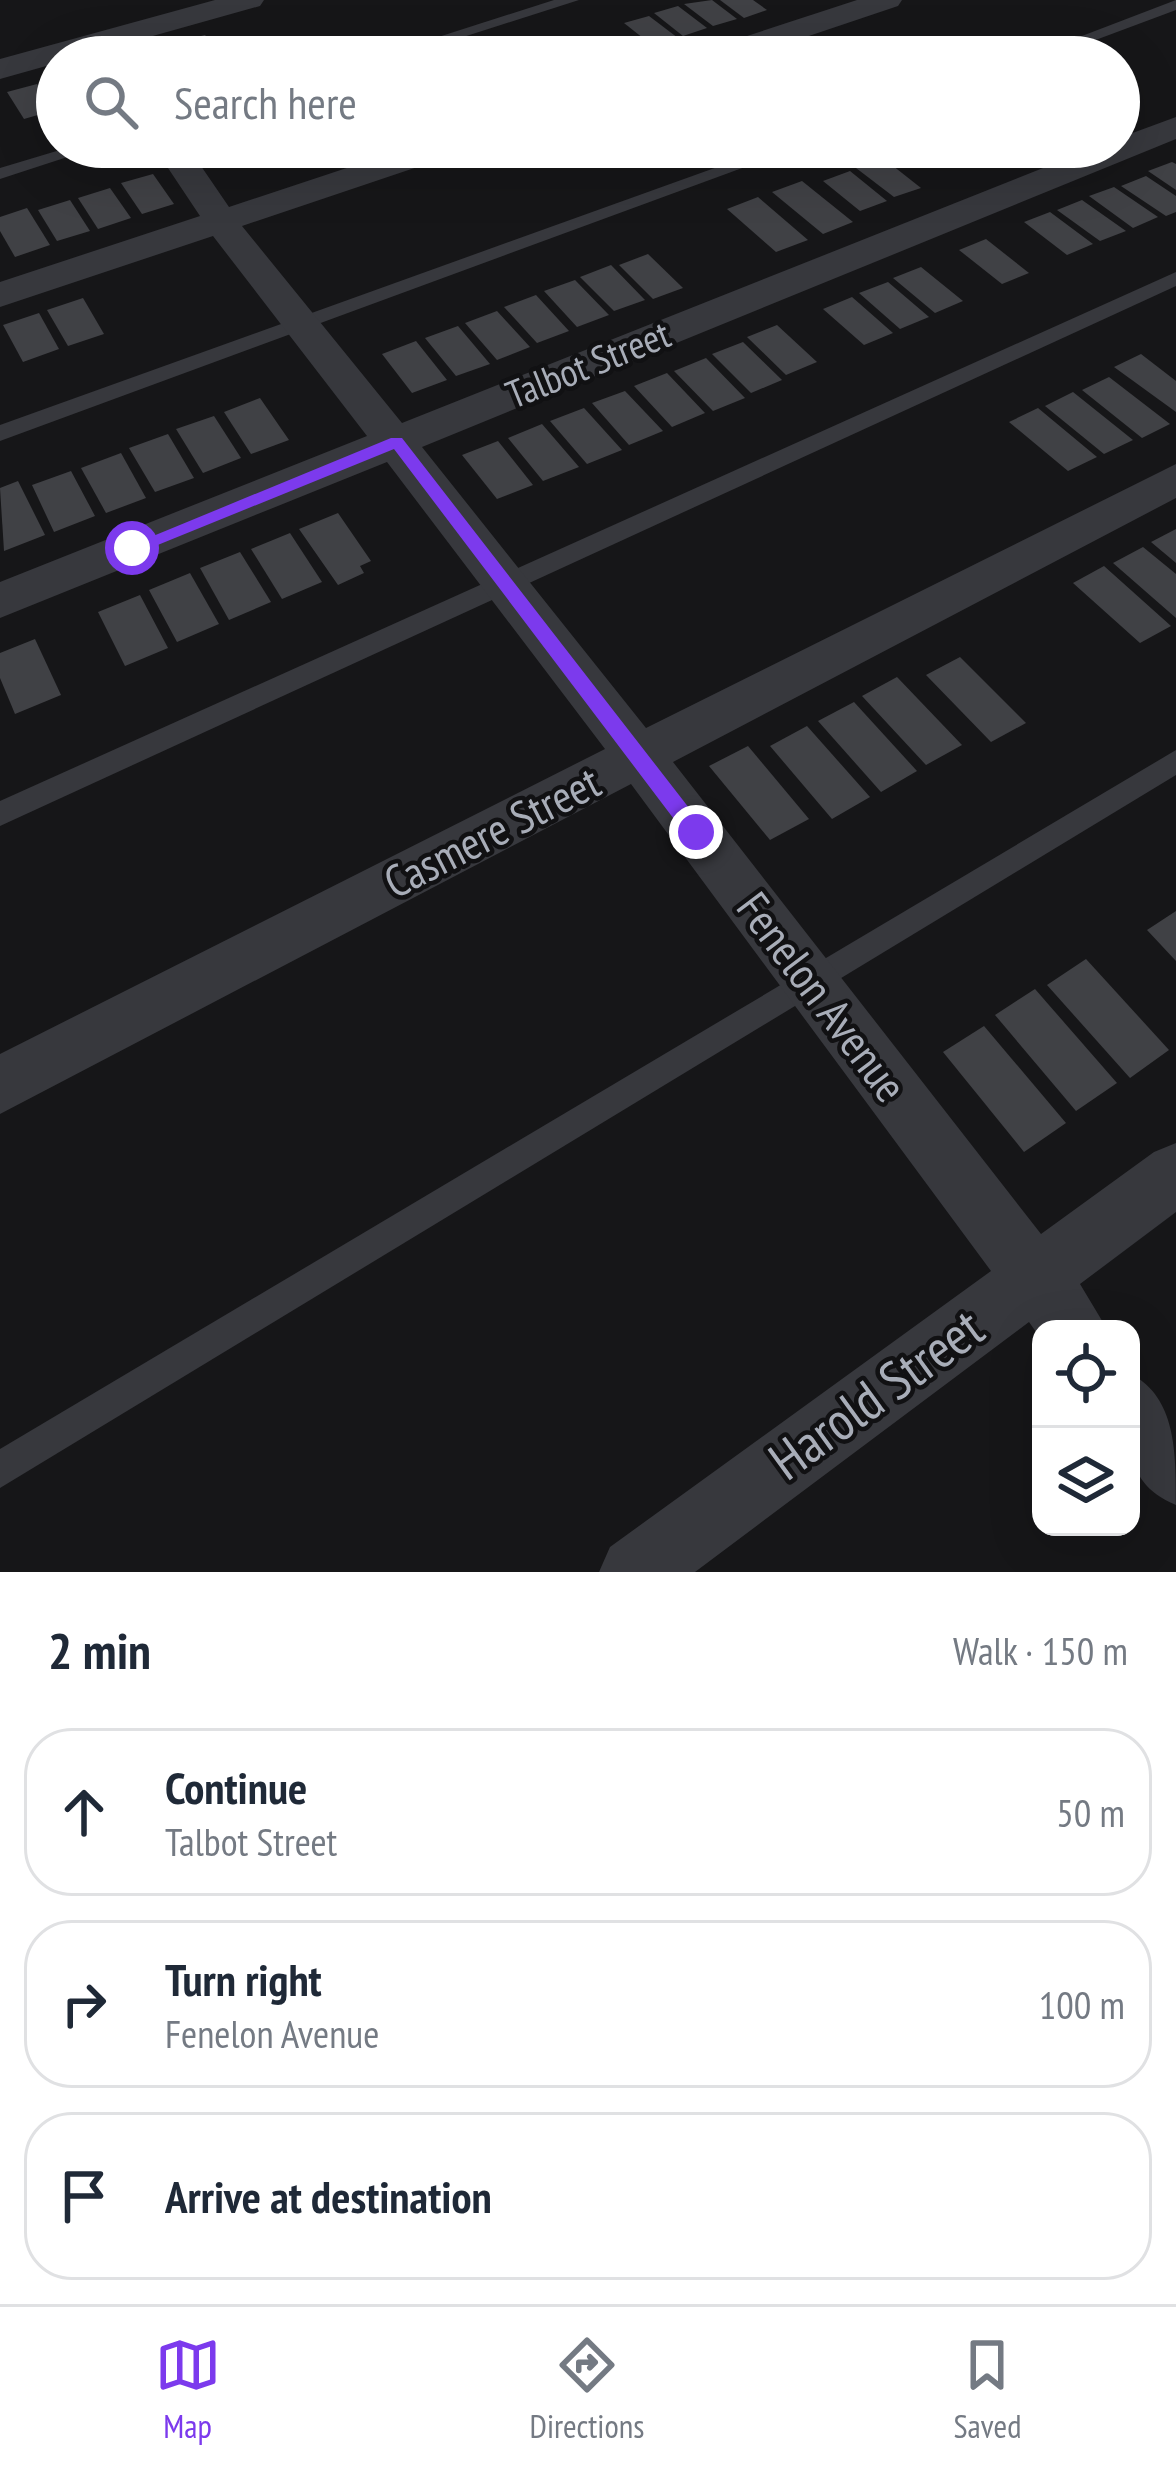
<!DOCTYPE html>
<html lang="en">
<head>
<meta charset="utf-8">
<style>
	:root { --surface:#fff; --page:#f2f2f3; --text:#1f2937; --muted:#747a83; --line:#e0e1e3; --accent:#7c3aed }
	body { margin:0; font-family:"PT Sans Narrow",sans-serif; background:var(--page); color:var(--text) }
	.controls { position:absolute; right:36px; bottom:36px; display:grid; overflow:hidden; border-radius:24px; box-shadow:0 12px 48px #0002 }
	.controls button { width:108px; height:108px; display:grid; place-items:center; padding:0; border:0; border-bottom:3px solid var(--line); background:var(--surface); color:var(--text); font:60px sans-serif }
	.stop { position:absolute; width:36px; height:36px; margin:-27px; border:9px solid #7c3aed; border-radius:50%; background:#fff }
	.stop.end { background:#7c3aed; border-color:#fff; box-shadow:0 3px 12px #0008 }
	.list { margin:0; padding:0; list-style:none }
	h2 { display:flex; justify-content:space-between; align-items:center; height:156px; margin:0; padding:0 48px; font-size:51px }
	h2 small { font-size:39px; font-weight:400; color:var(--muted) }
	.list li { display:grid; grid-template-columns:78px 1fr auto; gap:36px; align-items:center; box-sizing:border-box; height:168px; margin:0 24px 24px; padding:0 24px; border:3px solid var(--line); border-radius:48px }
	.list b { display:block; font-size:45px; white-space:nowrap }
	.list p { margin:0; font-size:39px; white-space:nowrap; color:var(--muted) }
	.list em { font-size:39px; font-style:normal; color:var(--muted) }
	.icon { flex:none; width:66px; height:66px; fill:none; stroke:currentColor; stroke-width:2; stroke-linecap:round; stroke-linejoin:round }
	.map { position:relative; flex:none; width:1176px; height:1572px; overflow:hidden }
	.search { position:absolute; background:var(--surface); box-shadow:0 12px 48px #0002; left:36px; right:36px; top:36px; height:132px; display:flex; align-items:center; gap:30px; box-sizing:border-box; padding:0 42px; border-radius:66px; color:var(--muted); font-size:45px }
	.sheet { height:732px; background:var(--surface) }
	nav { display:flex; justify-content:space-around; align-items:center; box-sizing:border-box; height:168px; border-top:3px solid var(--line); background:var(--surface); font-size:33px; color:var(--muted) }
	nav a { display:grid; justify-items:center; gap:6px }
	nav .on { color:var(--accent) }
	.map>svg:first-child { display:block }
</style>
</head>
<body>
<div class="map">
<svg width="1176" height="1572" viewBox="0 0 1176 1572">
	<rect width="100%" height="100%" fill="#161618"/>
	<g fill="#404145">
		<path d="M712 0 737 19 713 26 684 4Z"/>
		<path d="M720 0H753L767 10 744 18Z"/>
		<path d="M678 6 707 28 683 36 654 13Z"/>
		<path d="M649 16 678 38 653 46 624 23Z"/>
		<path d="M205 35 224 57H189L177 42Z"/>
		<path d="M37 84 55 110 24 119 7 92Z"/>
		<path d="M970 147H1008L1019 155 994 164Z"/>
		<path d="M883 158 921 188 894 197 856 168Z"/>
		<path d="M1172 162 1176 164V190L1148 171Z"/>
		<path d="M850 171 887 201 860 211 823 181Z"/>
		<path d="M153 174 174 204 142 214 121 183Z"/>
		<path d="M1146 176 1176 196V212L1166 216 1121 186Z"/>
		<path d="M802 181 853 222 823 234 772 192Z"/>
		<path d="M1114 187 1158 217 1133 228 1089 196Z"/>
		<path d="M110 188 131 218 98 229 78 198Z"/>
		<path d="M758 197 808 240 776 252 727 209Z"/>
		<path d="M70 200 90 231 57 241 38 210Z"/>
		<path d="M1082 200 1126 231 1100 241 1057 210Z"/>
		<path d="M27 208 50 245 15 257 0 231V217Z"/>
		<path d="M1050 212 1093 244 1067 255 1024 222Z"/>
		<path d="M986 239 1029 273 1002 284 959 250Z"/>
		<path d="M648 254 683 288 653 299 619 265Z"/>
		<path d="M611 265 645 300 614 311 580 277Z"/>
		<path d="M921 267 963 301 935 313 893 278Z"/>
		<path d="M575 280 609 315 577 327 544 291Z"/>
		<path d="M888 282 929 317 900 329 859 293Z"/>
		<path d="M536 295 569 331 537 343 504 307Z"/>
		<path d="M852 297 893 333 864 345 823 309Z"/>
		<path d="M83 298 104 334 68 346 47 310Z"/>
		<path d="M497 311 530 347 497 360 465 323Z"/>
		<path d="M39 313 59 349 23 362 3 325Z"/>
		<path d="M777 325 817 362 786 375 747 337Z"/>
		<path d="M458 326 490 364 456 376 425 338Z"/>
		<path d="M416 341 447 380 412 393 382 354Z"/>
		<path d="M743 342 782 380 751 393 712 354Z"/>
		<path d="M1141 354 1176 381V412L1114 367Z"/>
		<path d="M706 358 745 398 713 411 674 371Z"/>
		<path d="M667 373 705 413 672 427 634 386Z"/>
		<path d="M1109 377 1170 424 1142 438 1082 390Z"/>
		<path d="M625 391 663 431 629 445 592 403Z"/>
		<path d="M1073 392 1133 440 1104 454 1045 406Z"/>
		<path d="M260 398 289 440 251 454 224 412Z"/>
		<path d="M584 408 622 450 587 464 550 421Z"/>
		<path d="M1038 408 1097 457 1068 471 1009 422Z"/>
		<path d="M214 416 241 458 203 473 176 429Z"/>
		<path d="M542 424 579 467 543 481 508 438Z"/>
		<path d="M168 434 194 478 155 492 129 448Z"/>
		<path d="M498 441 533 485 497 499 462 455Z"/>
		<path d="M121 453 146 498 106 513 81 468Z"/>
		<path d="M71 471 95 516 54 532 32 485Z"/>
		<path d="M18 481 45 535 4 551 0 488Z"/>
		<path d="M338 513 371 561 360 566 364 573 338 585 299 529Z"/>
		<path d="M1176 529V563L1151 542Z"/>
		<path d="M290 533 322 582 282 599 251 549Z"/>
		<path d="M1143 547 1176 574V618L1113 563Z"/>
		<path d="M240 552 271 602 229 620 200 568Z"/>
		<path d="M1104 566 1171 626 1140 643 1073 583Z"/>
		<path d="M190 573 219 624 177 642 149 590Z"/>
		<path d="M140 595 168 648 125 666 98 612Z"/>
		<path d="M35 639 61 695 15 714 0 678V653Z"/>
		<path d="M960 657 1026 723 991 742 926 675Z"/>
		<path d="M897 677 962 745 926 765 862 696Z"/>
		<path d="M854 702 917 771 881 792 818 721Z"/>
		<path d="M807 726 870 797 832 819 770 746Z"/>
		<path d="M748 746 809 819 770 840 709 766Z"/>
		<path d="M1176 911V961L1147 930Z"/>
		<path d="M1086 959 1169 1050 1130 1078 1047 985Z"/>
		<path d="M1035 989 1117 1083 1076 1111 995 1015Z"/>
		<path d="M984 1026 1066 1123 1024 1152 943 1052Z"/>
	</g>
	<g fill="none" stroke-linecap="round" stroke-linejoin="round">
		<g fill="#37383d" fill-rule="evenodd">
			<path d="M554 0H579L401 57H376Z"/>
			<path d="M1176 0V10L1050 57H1027Z"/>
			<path d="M70 147H98L0 179V168Z"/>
			<path d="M773 147H799L0 441V425Z"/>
			<path d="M1176 272V286L0 826V801Z"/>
			<path d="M1176 750V775L0 1488V1449Z"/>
		</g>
		<g fill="#37383d" fill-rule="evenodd">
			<path d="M215 0H264L260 6 78 57H57V63L0 79V59Z"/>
			<path d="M857 0H902L898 6 746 57H699L704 50Z"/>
			<path d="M1176 117V139L422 447 646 728 1176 464V498L673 762 1041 1234 1154 1152 1176 1143V1212L1080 1284 1107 1329H1041V1339L1029 1322 695 1572H599L610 1547 991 1271 631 784 0 1114V1054L605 749 387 462 0 618V582L367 436 213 236 0 307V282L200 216 154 147H188L229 207 410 147H461L456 154 242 226 402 423 1096 147H1119V138Z"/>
			<path d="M1131 1374C1176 1398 1176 1451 1176 1505 1116 1480 1131 1430 1131 1374Z"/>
		</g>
	</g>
	<path fill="#7c3aed" d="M391 438H402L703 826V839H689L394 449 138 553 124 548Z"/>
	<g text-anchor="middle" stroke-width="9" stroke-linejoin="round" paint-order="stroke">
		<g font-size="39" fill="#a8adb8" stroke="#111113">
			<text transform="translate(588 364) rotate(-22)" y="14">Talbot Street</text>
		</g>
		<g font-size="45" fill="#a8adb8" stroke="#111113">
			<text transform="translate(492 832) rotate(-27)" y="16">Casmere Street</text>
			<text transform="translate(822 997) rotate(53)" y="16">Fenelon Avenue</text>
		</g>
		<g font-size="54" fill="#a8adb8" stroke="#111113">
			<text transform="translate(876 1394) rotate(-36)" y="19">Harold Street</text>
		</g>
	</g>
</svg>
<div class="controls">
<button><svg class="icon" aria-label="locate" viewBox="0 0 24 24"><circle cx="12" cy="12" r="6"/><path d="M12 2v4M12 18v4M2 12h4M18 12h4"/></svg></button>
<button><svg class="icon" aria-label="layers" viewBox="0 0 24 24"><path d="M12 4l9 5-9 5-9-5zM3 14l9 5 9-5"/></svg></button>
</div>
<div class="stop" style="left:132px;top:548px"></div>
<div class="stop end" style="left:696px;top:832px"></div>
<div class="search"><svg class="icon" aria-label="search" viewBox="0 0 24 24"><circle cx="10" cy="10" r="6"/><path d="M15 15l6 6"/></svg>Search here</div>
</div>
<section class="sheet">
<h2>2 min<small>Walk · 150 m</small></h2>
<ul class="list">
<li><svg class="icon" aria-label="ahead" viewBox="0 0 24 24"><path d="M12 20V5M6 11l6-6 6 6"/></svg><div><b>Continue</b><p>Talbot Street</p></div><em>50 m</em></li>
<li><svg class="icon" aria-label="right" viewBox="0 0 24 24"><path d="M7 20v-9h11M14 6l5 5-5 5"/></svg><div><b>Turn right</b><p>Fenelon Avenue</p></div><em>100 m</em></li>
<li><svg class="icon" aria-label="arrive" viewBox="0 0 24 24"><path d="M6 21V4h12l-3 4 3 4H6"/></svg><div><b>Arrive at destination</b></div></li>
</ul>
</section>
<nav>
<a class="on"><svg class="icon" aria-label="map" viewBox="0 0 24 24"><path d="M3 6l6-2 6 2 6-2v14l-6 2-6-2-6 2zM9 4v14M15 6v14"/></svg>Map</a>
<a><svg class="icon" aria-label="directions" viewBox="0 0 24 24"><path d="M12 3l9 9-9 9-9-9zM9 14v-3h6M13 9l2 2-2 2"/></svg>Directions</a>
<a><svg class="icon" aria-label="saved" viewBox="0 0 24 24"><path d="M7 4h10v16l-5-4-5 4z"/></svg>Saved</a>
</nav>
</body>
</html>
